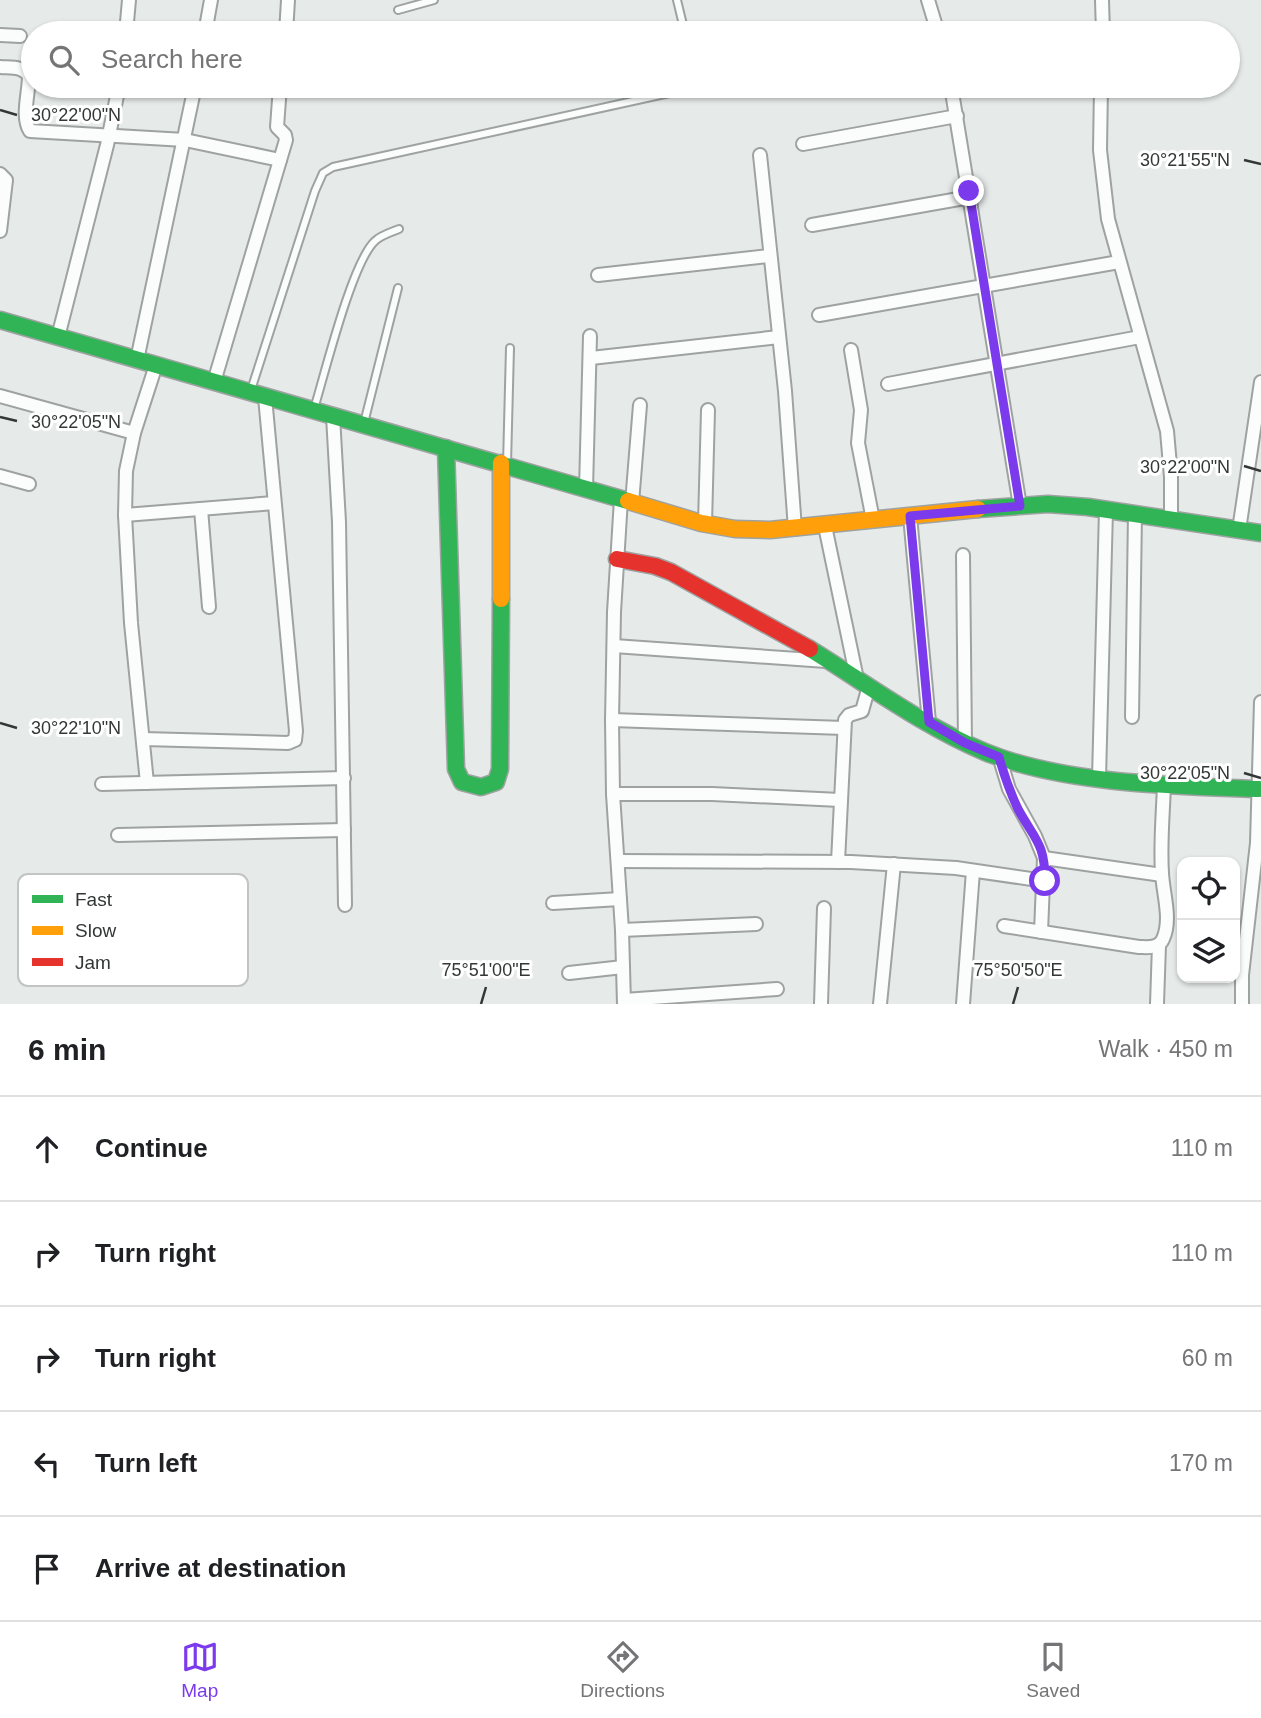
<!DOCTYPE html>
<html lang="en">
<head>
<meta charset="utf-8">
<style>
	:root { --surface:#fff; --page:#f6f6f6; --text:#202124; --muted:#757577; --line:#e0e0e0; --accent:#7c3aed }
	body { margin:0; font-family:Helvetica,sans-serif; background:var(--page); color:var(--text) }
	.controls { position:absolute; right:21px; bottom:21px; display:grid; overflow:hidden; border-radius:14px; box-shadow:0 2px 5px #0004 }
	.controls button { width:63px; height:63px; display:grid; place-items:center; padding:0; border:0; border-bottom:2px solid var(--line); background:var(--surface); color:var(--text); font:35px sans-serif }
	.stop { position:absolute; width:21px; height:21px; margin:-16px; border:5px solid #7c3aed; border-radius:50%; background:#fff }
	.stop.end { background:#7c3aed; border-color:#fff; box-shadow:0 2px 7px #0008 }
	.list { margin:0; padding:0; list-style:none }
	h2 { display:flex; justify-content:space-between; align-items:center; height:91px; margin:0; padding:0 28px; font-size:30px }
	h2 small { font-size:23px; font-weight:400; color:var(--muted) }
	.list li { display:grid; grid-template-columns:46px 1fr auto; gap:21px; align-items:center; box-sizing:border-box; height:105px; padding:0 28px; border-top:2px solid var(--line) }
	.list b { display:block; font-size:26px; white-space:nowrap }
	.list em { font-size:23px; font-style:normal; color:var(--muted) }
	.icon { flex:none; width:38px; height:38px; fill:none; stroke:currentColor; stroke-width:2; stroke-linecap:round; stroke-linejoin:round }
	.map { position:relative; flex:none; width:1261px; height:1004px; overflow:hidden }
	.search { position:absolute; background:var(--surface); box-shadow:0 2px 5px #0004; left:21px; right:21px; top:21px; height:77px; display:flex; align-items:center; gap:18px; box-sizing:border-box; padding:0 24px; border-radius:38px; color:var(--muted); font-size:26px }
	.sheet { height:616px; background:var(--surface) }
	nav { display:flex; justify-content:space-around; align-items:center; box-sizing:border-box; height:98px; border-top:2px solid var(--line); background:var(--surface); font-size:19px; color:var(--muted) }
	nav a { display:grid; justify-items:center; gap:4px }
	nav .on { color:var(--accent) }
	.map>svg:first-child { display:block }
</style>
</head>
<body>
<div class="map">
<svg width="1261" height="1004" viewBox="0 0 1261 1004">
	<rect width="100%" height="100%" fill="#e6ebea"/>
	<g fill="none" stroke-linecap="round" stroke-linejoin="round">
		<defs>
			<g id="lane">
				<path d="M677 0 685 33"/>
				<path d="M398 10 434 0"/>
				<path d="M726 92 751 86"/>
				<path d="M251 390 315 191 323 173 333 167 674 92 682 86"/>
				<path d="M314 409C325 373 352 262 375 241 381 235 392 232 399 229"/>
				<path d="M364 423 398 288"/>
				<path d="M507 464 510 348"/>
			</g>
			<g id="street">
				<path d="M928 0 938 33"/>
				<path d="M1102 0 1103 33"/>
				<path d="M126 33 129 0"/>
				<path d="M205 33 211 0"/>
				<path d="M286 33 288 0"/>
				<path d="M0 35 20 36"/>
				<path d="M0 67C11 68 23 66 29 76 29 93 21 117 30 131L185 140 280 160"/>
				<path d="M951 86 1020 506"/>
				<path d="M1101 86 1100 150 1108 219 1167 431 1171 477V520"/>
				<path d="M803 144 957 116"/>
				<path d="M760 155 785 391 795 529"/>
				<path d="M0 174 6 180 0 231"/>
				<path d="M812 225 970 197"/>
				<path d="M598 275 769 256"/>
				<path d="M819 315 1119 262"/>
				<path d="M58 337 107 145 119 86"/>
				<path d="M851 350 861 410 858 443 873 520"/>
				<path d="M591 358 779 337"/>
				<path d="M137 360 195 86"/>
				<path d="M214 382 286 140 285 135 277 127 280 86"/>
				<path d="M888 384 1140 337"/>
				<path d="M0 396 134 433"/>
				<path d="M333 416 339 522 345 905"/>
				<path d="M0 476 29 484"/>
				<path d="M586 489 590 336"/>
				<path d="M621 499 614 612 612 720 613 794 622 930 624 1004"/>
				<path d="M632 503 640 405"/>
				<path d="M201 509 209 607"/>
				<path d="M125 515 274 503"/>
				<path d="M910 516 929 722"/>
				<path d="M705 524 708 410"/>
				<path d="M825 526 857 679"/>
				<path d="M1239 530 1261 382"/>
				<path d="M963 555 965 743"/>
				<path d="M614 646 826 661"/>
				<path d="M1132 717 1135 514"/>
				<path d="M612 720 844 728"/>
				<path d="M143 739 288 743 295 740 296 731 265 397"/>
				<path d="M999 756 1009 789 1035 836 1044 858 1041 932"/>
				<path d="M1099 778 1106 510"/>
				<path d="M147 783 131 623 125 515 126 471 134 433 156 365"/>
				<path d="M102 784 344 778"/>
				<path d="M613 794H712L840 800"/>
				<path d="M118 835 344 830"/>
				<path d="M1044 858 1162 875"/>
				<path d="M618 861 851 862 956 868 1045 881"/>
				<path d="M838 862 845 720 849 715 862 711 869 686"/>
				<path d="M553 903 620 899"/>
				<path d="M1004 926 1139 947C1147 947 1159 949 1163 939 1172 919 1163 894 1162 873 1160 844 1163 814 1164 785"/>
				<path d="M622 930 756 924"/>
				<path d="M569 973 623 967"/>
				<path d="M624 1000 777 989"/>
				<path d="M821 1004 824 908"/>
				<path d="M880 1004 894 864"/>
				<path d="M963 1004 973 871"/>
				<path d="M1157 1004 1159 945"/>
				<path d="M1242 1004V975L1257 843 1261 702"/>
			</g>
			<g id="fast">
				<path d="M0 320 628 501"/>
				<path d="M446 448 456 769 462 782 481 787 496 782 500 769 501 599"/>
				<path d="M978 509 1048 504 1088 507 1261 533"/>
				<path d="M810 649C867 684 923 726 985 752 1063 784 1175 786 1259 789"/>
			</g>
			<g id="slow">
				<path d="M628 501 701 523 735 529 770 530 978 509"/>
				<path d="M501 599V463"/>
			</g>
			<path id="jam" d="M617 559 655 566 671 572 810 649"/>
		</defs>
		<use href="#lane" stroke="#9ea2a1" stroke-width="10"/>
		<use href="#street" stroke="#9ea2a1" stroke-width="16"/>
		<use href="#fast" stroke="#9ea2a1" stroke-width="19"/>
		<use href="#slow" stroke="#9ea2a1" stroke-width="19"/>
		<use href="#jam" stroke="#9ea2a1" stroke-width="19"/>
		<use href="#lane" stroke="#fbfcfc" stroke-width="6"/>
		<use href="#street" stroke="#fbfcfc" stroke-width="12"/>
		<use href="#fast" stroke="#30b455" stroke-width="16"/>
		<use href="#slow" stroke="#ff9f0a" stroke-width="16"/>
		<use href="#jam" stroke="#e5322d" stroke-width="16"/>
	</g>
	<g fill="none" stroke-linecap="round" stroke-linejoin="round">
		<path stroke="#7c3aed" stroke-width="9" d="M969 191 1020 506 910 516 929 722 965 743 999 757C1004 775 1010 792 1018 809 1035 840 1045 843 1045 881"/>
	</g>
	<path fill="none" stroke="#333736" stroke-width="2.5" d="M0 110 17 115M1244 160 1261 164M0 417 17 421M1244 466 1261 471M0 723 17 728M1244 773 1261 778M481 1004 486 987M1013 1004 1018 987"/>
	<rect x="18" y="874" width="230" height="112" rx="10" fill="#fff" stroke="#c2c3c3" stroke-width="2"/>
	<rect x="32" y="895" width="31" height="8" fill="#30b455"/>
	<rect x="32" y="926" width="31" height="9" fill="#ff9f0a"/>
	<rect x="32" y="958" width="31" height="8" fill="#e5322d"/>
	<g font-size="19" fill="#333736">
		<text x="75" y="906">Fast</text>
		<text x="75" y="937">Slow</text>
		<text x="75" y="969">Jam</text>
	</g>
	<g font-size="18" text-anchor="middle" fill="#333736" stroke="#fff" stroke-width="6" stroke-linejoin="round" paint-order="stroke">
		<text x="76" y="121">30°22'00"N</text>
		<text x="1185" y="166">30°21'55"N</text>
		<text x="76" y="428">30°22'05"N</text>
		<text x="1185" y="473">30°22'00"N</text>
		<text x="76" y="734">30°22'10"N</text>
		<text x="1185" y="779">30°22'05"N</text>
		<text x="486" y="976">75°51'00"E</text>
		<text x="1018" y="976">75°50'50"E</text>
	</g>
</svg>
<div class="controls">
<button><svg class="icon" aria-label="locate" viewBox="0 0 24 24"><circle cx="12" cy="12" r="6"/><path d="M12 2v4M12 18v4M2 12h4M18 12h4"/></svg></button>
<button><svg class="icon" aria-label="layers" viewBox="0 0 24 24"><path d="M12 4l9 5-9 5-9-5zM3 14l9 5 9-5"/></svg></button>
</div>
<div class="stop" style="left:1045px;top:881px"></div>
<div class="stop end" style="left:969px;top:191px"></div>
<div class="search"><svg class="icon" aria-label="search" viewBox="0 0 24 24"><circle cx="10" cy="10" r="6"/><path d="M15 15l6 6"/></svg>Search here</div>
</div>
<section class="sheet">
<h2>6 min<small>Walk · 450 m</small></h2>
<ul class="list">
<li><svg class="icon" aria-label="ahead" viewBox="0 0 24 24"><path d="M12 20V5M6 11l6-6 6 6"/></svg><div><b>Continue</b></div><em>110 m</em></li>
<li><svg class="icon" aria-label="right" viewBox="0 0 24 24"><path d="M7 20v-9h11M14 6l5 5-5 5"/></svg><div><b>Turn right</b></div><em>110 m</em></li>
<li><svg class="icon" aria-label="right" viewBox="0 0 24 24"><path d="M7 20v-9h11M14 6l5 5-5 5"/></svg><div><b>Turn right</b></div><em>60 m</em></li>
<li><svg class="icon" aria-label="left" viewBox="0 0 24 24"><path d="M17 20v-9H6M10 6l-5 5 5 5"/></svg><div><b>Turn left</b></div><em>170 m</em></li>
<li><svg class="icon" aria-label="arrive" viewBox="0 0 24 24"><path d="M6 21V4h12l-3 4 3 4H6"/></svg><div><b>Arrive at destination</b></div></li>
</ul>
</section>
<nav>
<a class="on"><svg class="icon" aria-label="map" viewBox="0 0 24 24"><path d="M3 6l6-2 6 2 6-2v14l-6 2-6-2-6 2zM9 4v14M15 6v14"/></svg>Map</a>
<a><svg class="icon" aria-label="directions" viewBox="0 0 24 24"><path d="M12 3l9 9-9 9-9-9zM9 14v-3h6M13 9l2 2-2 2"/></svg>Directions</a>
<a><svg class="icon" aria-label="saved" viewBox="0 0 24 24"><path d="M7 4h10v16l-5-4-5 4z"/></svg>Saved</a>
</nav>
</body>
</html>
